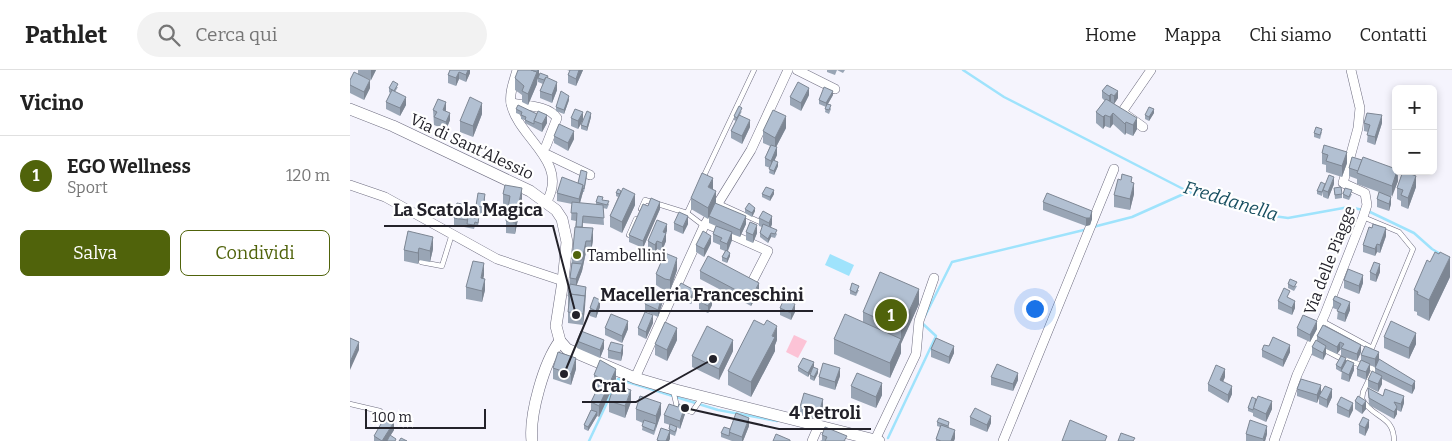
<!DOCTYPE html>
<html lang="it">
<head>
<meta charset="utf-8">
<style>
	:root { --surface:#fff; --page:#f2f2f2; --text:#222; --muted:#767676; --line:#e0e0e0; --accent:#50630b }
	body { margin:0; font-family:Bitter,serif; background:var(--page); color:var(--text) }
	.controls { position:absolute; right:15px; top:15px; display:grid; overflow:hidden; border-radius:8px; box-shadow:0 2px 8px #0003 }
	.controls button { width:45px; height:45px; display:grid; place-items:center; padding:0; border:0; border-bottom:1px solid var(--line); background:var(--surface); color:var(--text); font:25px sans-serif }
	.scale { position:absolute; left:15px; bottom:12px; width:121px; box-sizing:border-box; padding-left:5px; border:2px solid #23222a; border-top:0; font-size:14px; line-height:18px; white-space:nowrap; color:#23222a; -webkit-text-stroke:4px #fff; paint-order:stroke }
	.you { position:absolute; left:684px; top:238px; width:18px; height:18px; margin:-12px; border:4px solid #fff; border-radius:50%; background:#1a73e8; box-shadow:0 0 0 8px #1a73e833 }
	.badge { display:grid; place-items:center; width:32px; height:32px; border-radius:50%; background:var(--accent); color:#fff; font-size:16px; font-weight:700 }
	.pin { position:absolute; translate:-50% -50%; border:2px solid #fff; box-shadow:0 1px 5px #0006 }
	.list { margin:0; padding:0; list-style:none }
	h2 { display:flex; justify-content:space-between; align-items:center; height:65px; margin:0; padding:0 20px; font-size:21px }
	h2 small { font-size:16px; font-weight:400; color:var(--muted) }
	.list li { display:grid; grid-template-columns:32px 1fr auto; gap:15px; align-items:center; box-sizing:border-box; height:80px; padding:0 20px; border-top:1px solid var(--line) }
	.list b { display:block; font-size:19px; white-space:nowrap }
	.list p { margin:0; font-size:16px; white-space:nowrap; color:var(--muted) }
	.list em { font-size:16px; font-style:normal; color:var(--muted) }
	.actions { display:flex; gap:10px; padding:15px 20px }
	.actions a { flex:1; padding:11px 0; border:1px solid var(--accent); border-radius:8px; text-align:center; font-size:18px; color:var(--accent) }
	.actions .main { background:var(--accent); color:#fff }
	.icon { flex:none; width:28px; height:28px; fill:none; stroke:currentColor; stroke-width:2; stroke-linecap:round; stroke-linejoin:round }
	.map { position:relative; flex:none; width:1102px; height:371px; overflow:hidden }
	header { display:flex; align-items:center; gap:30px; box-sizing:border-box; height:70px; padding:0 25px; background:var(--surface); border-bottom:1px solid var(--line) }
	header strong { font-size:24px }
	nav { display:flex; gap:28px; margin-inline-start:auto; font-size:18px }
	.search { width:350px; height:45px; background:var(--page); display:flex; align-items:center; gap:12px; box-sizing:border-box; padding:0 18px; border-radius:28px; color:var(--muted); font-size:19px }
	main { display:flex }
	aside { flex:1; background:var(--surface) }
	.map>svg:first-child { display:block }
</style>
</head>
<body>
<header>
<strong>Pathlet</strong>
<div class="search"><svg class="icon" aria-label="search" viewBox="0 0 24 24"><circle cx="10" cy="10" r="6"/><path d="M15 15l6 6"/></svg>Cerca qui</div>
<nav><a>Home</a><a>Mappa</a><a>Chi siamo</a><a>Contatti</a></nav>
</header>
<main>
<aside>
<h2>Vicino<small></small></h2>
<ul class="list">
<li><span class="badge">1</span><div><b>EGO Wellness</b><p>Sport</p></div><em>120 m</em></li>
</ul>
<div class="actions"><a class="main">Salva</a><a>Condividi</a></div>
</aside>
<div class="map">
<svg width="1102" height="371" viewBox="0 0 1102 371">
	<rect width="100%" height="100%" fill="#f5f4fd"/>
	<path fill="#fcc3d6" d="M444 265 457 271 448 288 436 282Z"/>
	<path fill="#9fe3fc" d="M480 184 504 195 499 206 475 195Z"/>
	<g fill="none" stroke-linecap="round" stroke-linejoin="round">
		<g stroke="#9fe3fc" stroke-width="2.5">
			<path d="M613 0 654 27 839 122 909 144 938 148 999 137 1013 140"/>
			<path d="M1018 141 1064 163 1082 179 1092 185"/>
			<path d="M743 157 782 147 838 122"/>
			<path d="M575 246 602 192 738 159"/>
			<path d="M264 317 268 309 368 340 427 351"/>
			<path d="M538 368 586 266 572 253"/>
			<path d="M239 371 262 322"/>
		</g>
		<defs>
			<g id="service">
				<path d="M352 110 404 0"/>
				<path d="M368 133 410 152"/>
				<path d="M291 139 295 130 337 143 354 156"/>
				<path d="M337 143 343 130"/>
				<path d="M279 165 286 149"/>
				<path d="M71 192 92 196 102 164"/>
				<path d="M972 251 1022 278 1063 179 1049 162 1013 147"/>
				<path d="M971 278 990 288 1024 299 1013 322 1012 329C1023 349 1044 345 1044 371"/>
				<path d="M323 320 327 337 342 342 351 329"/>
				<path d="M0 334 30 341"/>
			</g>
			<g id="minor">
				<path d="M167 0C164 11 159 23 161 34 169 69 219 91 197 131"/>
				<path d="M447 0 485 19"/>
				<path d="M161 33C175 36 198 35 207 48L196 76 192 81"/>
				<path d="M793 57 772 42 801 0"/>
				<path d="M194 83 240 105"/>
				<path d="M0 115 35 127 147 189 213 211"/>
				<path d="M357 154 418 181 401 214"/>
				<path d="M285 308 354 156 401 80 438 0"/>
				<path d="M525 370 566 284 569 251 584 208"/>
				<path d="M462 371 469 355"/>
				<path d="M653 371 764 99"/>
				<path d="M924 371 947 305 975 244 1013 147 1017 135 1015 123 993 113 1008 58 1010 38 1001 0"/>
			</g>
			<g id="tertiary">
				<path d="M0 39 43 56 180 121 206 140 212 149 217 172 213 211 206 256 210 271 217 279 285 308 326 320 529 371"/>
				<path d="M182 371C179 345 194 292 210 271"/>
			</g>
		</defs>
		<use href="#service" stroke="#6e6d80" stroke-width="5.5"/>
		<use href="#minor" stroke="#6e6d80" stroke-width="10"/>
		<use href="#tertiary" stroke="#6e6d80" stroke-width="12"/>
		<use href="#service" stroke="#fff" stroke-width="4.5"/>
		<use href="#minor" stroke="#fff" stroke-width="9"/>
		<use href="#tertiary" stroke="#fff" stroke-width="11"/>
	</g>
	<g fill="#99a5b5">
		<path d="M8 0H26L21 10 12 6 20 18 14 30 0 23V10L8 4Z"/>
		<path d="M100 0H120V3L116 12 109 9 106 16 98 13V5Z"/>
		<path d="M189 0V5L198 8 207 20 202 33 190 28V21L193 14 188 12V8L187 14 178 35 172 32V25L165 20V8Z"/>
		<path d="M217 0H233L226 16 218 13V5L220 1Z"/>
		<path d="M477 0H495L493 3 487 0 485 5 477 2Z"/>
		<path d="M757 15 768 28 764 34 787 59 783 66 776 63 775 65 763 54 760 58 755 56 753 59 746 53V42L755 31 752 28V21Z"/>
		<path d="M48 17 45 22 56 35 50 46 36 39V32L40 23 39 22V18Z"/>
		<path d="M459 25 451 41 440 35V27Z"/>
		<path d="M483 25 478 34 481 39 479 44 475 42 476 37 469 34V30Z"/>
		<path d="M219 30 214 44 206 41V37Z"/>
		<path d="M166 39 197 53 192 62 175 53V50L171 49V45L166 43Z"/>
		<path d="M83 40H96L95 41 100 50 96 60 84 55Z"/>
		<path d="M392 41 390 45 400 57 392 74 381 68V61L386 51 384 50V46Z"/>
		<path d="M804 43 799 51 795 49V45Z"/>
		<path d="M132 44 123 67 110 62V51Z"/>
		<path d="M241 47 237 61 231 59V55Z"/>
		<path d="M221 48 233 50 228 59 221 56Z"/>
		<path d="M1014 53H1032L1025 75 1017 72 1018 62 1014 61Z"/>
		<path d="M436 58 426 77 427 85 424 91 428 96 424 105 419 103 420 98 415 96V88L420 76 413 73V61Z"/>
		<path d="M972 62 970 69 964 67V63Z"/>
		<path d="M204 66 224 69 218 81 204 73Z"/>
		<path d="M974 75 997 93 992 107 976 102V95L972 94V83Z"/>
		<path d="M999 98 1048 101V111L1041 127V134L1039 141 1027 137V129L1029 122 1007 114V109L999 106Z"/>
		<path d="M237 106 234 122H233L230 133 246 135V132L253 130 259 134 257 139 253 138 254 155 233 153V157L243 170 241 182H236L232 201 226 216 236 217 235 237 233 255 218 253V226L226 151 221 150 222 134 207 131V123L228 113Z"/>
		<path d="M984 114 978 129 973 127V122L972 126 967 124V121Z"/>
		<path d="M155 115 172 129 165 164 156 163V151L158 136 153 135V124Z"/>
		<path d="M1066 117 1058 139 1051 136V131L1047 129V118Z"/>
		<path d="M984 118 992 124V128L985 129Z"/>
		<path d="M268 119 285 135 272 163 260 157V146L268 127 266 126V123Z"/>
		<path d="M363 119 366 133 396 154 390 167 382 164V170L378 181 380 186 377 193 372 191V187L375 181 370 179V175L363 172V164L366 156 359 153V146L358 149 341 139V128Z"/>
		<path d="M412 124H424L420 131 412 127Z"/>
		<path d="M784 124 780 140 764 137V125Z"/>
		<path d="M993 124H1002L999 130 993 128Z"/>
		<path d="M135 132 133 145 126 143V136Z"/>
		<path d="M693 132 742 149 740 155 736 156 693 140Z"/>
		<path d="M298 136 310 139 293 178 279 172V165Z"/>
		<path d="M395 139 405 141 402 147 395 143Z"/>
		<path d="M120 143 119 147 129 149 128 157 125 156 124 159 104 155V148Z"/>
		<path d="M409 148 422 154 421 157 427 164 425 168 421 167 418 173 410 167V163L412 157 409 156Z"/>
		<path d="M324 153 338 154 333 164 324 160Z"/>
		<path d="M58 161 83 179 80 192 69 190 68 194 54 191V180Z"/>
		<path d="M317 161 316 163V171L312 181 307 179 305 182 298 179V171Z"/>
		<path d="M396 162 407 163 403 173 396 170Z"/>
		<path d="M1036 166 1030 183 1027 182 1025 186 1013 182V175Z"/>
		<path d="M361 173 354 187 346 182V175Z"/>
		<path d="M327 200 320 221H315L306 215V204Z"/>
		<path d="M350 201 409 221 401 236 350 209Z"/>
		<path d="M1020 202H1030L1026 212 1020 210Z"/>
		<path d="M134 205 133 209 135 220 132 232 116 229V217Z"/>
		<path d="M1100 207 1079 251 1067 245V242L1064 241V220Z"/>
		<path d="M994 210 1013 213 1009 224 994 218Z"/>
		<path d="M938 214 947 216 944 221 938 218Z"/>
		<path d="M327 220 344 227 341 234 327 228Z"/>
		<path d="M500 220H509L506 226 500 224Z"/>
		<path d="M985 226 1000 240 995 252 987 249 988 240 983 238V230Z"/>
		<path d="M940 228 945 238 942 245 928 239V231Z"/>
		<path d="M313 231 308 247 295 241V234Z"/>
		<path d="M349 231 362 235 358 243 349 239Z"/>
		<path d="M569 234 551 273V283L540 308 484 284V269L513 252V242Z"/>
		<path d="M250 237 246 248 240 246V238Z"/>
		<path d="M430 238 445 242 441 250 430 245Z"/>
		<path d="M303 253 296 269 288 265V258Z"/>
		<path d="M973 255 1011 282 1007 291 992 286 1004 300 999 312 991 309 992 300 991 302 986 299V295L991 286V280H990L987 284 976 279V284L973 290 962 285V277L967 271V266Z"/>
		<path d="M255 258 278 259 272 273 255 265Z"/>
		<path d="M947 258 967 259 960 272 947 266Z"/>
		<path d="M1034 267 1066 274 1059 289 1034 278Z"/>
		<path d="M327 270 317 291 305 285V274Z"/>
		<path d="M427 270 425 275V281L401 327 378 315V301Z"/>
		<path d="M227 271 254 278 250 288 227 278Z"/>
		<path d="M581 279 604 283 599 294 581 287Z"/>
		<path d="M258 280 273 283 271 291 258 288Z"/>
		<path d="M912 280 940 282 933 297 912 287Z"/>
		<path d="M383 281 369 310 342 297V286Z"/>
		<path d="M1011 285 1029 290 1065 318 1062 324 1032 309V314L1028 322 1018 317V310L1025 303V297L1020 295V301L1016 310 1007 306V299L1011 292Z"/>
		<path d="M464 296 458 307 448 301V297Z"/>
		<path d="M203 298 226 299 221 315 203 309Z"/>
		<path d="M468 303 464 311 460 309V305Z"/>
		<path d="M244 305 266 310 249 347 247 346 238 361 234 359V355L241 340V332L248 318 244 316Z"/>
		<path d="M490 306 485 320 469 315V307Z"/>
		<path d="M641 307 668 310 663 321 641 315Z"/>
		<path d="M875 307 873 312 882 324 878 333 858 321V314Z"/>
		<path d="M501 316 532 325 526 338 501 328Z"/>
		<path d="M1018 318 1033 326 1054 333 1051 342 1047 340V344L1044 349 1019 335Z"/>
		<path d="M947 319 971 323 982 327 977 338 969 334V327L967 333 947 326Z"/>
		<path d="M1008 326 1016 339 1012 344 1005 339V331Z"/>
		<path d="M906 329 922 339 916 352 903 346V343L898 341V338Z"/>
		<path d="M259 331 281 332 275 348 259 342Z"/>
		<path d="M987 335 1003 340 999 348 987 343Z"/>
		<path d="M473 336 469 350 450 344V337Z"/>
		<path d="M286 339 311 344 304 365 292 360 293 353 286 350Z"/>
		<path d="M335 344 330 359 327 357V360L325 366 320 364 319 371H307V370L319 361 320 355 314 353V345Z"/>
		<path d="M620 347 641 353 637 362 620 355Z"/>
		<path d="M587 352 599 356V358L605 368 604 371H586V369L590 357 587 356Z"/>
		<path d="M1009 355 1019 357 1015 366 1009 363Z"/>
		<path d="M399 356 393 371H382L371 367V363L380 359Z"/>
		<path d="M44 360 37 371H24V366Z"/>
		<path d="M896 364H917L915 371H896Z"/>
		<path d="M472 365 497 371H470L472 370Z"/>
	</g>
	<g fill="#7d8693">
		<path d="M21 0H26L21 10Z"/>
		<path d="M118 0H120V3L116 12V5Z"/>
		<path d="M188 0H189V6L187 10V14L178 35V24Z"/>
		<path d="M229 0H233L226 16V9Z"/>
		<path d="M109 2V9L106 16V8Z"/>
		<path d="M20 10V18L14 30V22Z"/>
		<path d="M207 12V20L202 33V25Z"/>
		<path d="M459 18V25L451 41V33Z"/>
		<path d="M483 21V25L476 37V33Z"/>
		<path d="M768 21V28L764 34V26Z"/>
		<path d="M761 24V31L759 34V26Z"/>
		<path d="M219 26V30L214 44V40Z"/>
		<path d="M56 27V35L50 46V38Z"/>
		<path d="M96 32V40L93 48V40Z"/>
		<path d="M132 33V44L123 67V56Z"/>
		<path d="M804 39V43L799 51V47Z"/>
		<path d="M233 42V50L228 59V51Z"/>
		<path d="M100 43V50L96 60V52Z"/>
		<path d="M241 43V47L237 61V57Z"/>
		<path d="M763 43V54L760 58V47Z"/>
		<path d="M197 45V53L192 62V54Z"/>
		<path d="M755 45V56L753 59V47Z"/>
		<path d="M1032 45V53L1025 75V67Z"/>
		<path d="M436 46V58L425 79V68Z"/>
		<path d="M787 48V59L783 66V55Z"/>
		<path d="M400 50V57L392 74V66Z"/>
		<path d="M776 52V63L775 65V54Z"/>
		<path d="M224 61V69L218 81V73Z"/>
		<path d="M427 77V85L421 98V91Z"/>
		<path d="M997 82V93L992 107V96Z"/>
		<path d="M428 92V96L424 105V101Z"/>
		<path d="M1047 101 1048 111 1042 127V116Z"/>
		<path d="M1066 106V117L1058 139V128Z"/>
		<path d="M984 107V114L978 129V122Z"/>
		<path d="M363 108V120L358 117Z"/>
		<path d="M784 113V124L780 140V129Z"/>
		<path d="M233 115V122L229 136V129Z"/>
		<path d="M172 118V129L165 164V153Z"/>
		<path d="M424 120V124L420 131V127Z"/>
		<path d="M366 121V132L358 149V138Z"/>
		<path d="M135 124V132L133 145V137Z"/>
		<path d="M285 124V135L272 163V152Z"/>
		<path d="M1041 127V134L1039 141V134Z"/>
		<path d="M310 132V139L293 178V171Z"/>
		<path d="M405 138V141L402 147V143Z"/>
		<path d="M742 141V149L740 155 736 156V148Z"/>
		<path d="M338 146V154L333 164V157Z"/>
		<path d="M396 146V154L390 167V160Z"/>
		<path d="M422 146V154L419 161V153Z"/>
		<path d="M317 154V161L313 170V162Z"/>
		<path d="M407 155V163L403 173V165Z"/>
		<path d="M243 158V170L241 182V171Z"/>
		<path d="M1036 158V166L1030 183V175Z"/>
		<path d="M382 162V170L377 182V174Z"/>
		<path d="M316 163V171L312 181V173Z"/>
		<path d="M421 163V167L418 173V169Z"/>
		<path d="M361 166V173L354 187V179Z"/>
		<path d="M83 167V179L80 192V181Z"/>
		<path d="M236 171V182L232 201 226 217V209L232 194Z"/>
		<path d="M307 171V179L305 182V175Z"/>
		<path d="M1027 174V182L1025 186V179Z"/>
		<path d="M69 178V190L68 194V183Z"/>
		<path d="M380 183V186L377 193V189Z"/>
		<path d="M1100 187V207L1079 251V230Z"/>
		<path d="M327 188V200L320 221V210Z"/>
		<path d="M134 193V205L131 219V208Z"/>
		<path d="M1030 194V202L1026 212V205Z"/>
		<path d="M1013 205V213L1009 224V216Z"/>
		<path d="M135 209V220L132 232V221Z"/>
		<path d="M409 213V221L401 236V228Z"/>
		<path d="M236 217 235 237 233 255V244Z"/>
		<path d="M569 219V234L551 274V259Z"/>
		<path d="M344 220V227L341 234V227Z"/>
		<path d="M313 223V231L308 247V240Z"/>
		<path d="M362 228V235L358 243V236Z"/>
		<path d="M250 230V237L246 248V241Z"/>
		<path d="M945 231V238L942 245V238Z"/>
		<path d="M1000 232V240L995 252V244Z"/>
		<path d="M445 234V242L441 250V243Z"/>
		<path d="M303 245V253L296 269V262Z"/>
		<path d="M278 251V259L272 273V266Z"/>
		<path d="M967 251V259L960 272V265Z"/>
		<path d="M427 256V270L425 275V281L401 327V312Z"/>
		<path d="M327 258V270L317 291V280Z"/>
		<path d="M1066 263V274L1059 289V278Z"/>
		<path d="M551 269V283L540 308V293Z"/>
		<path d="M254 270V278L250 288V280Z"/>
		<path d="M383 270V281L369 310V299Z"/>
		<path d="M9 272V280L0 300V292Z"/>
		<path d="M990 272V280L987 284V277Z"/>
		<path d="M273 275V283L271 291V283Z"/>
		<path d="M940 275V282L933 297V290Z"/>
		<path d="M1011 275V282L1007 291V284Z"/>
		<path d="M604 276V283L599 294V287Z"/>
		<path d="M976 276V284L973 290V283Z"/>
		<path d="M1029 282V290L1025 297V289Z"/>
		<path d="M226 288V299L221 315V304Z"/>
		<path d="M996 288V292L991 302V298Z"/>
		<path d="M464 292V296L458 307V303Z"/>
		<path d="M1004 293V300L999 312V305Z"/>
		<path d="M1020 294V301L1016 310V302Z"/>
		<path d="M490 298V306L485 320V312Z"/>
		<path d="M266 299V310L249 347V336Z"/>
		<path d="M468 299V303L464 311V307Z"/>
		<path d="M875 299V307L870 318V310Z"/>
		<path d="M668 303V310L663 321V314Z"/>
		<path d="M1032 306V314L1028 322V314Z"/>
		<path d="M1065 311V318L1062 324V316Z"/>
		<path d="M532 313V325L526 338V327Z"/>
		<path d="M971 315V323L967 333V325Z"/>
		<path d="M882 316V324L878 333V325Z"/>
		<path d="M982 319V327L977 338V330Z"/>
		<path d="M281 320V332L275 348V336Z"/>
		<path d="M1054 326V333L1051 342V334Z"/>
		<path d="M473 329V336L469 350V343Z"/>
		<path d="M922 331V339L916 352V344Z"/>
		<path d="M1016 331V339L1012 344V336Z"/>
		<path d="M311 333V344L306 358V346Z"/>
		<path d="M1003 333V340L999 348V341Z"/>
		<path d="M335 336V344L330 359V351Z"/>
		<path d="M1047 337V344L1044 349V342Z"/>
		<path d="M247 342V346L238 361V357Z"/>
		<path d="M641 346V353L637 362V355Z"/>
		<path d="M399 348V356L393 371H392V367Z"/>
		<path d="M1019 350V357L1015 366V358Z"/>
		<path d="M44 352V360L37 371H32Z"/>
		<path d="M917 356V364L915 371H913Z"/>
		<path d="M605 360V368L604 371H601Z"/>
		<path d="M320 361V369L319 371H316Z"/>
	</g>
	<g fill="#b2c0d2" stroke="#7d8693">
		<path d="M100 0H118L116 5 109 2 106 8 98 5Z"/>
		<path d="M168 0H181L187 2 178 24 172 21 174 16 165 8Z"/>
		<path d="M181 0H188L187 2Z"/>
		<path d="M220 0H229L226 9 218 5Z"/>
		<path d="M4 2 20 10 14 22 0 15V10Z"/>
		<path d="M190 3 198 6 197 8 196 7 194 10 188 8Z"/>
		<path d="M196 7 207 12 202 25 190 21Z"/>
		<path d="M43 11 48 14 44 21 39 18Z"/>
		<path d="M448 12 459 18 451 33 440 27Z"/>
		<path d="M757 15 768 21 764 26 761 24 759 26 752 21Z"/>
		<path d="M474 17 483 21 476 33 469 30Z"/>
		<path d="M42 20 56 27 50 38 36 32Z"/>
		<path d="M211 21 219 26 214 40 206 37Z"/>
		<path d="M120 27 132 33 123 56 110 51Z"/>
		<path d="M88 29 96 32 93 40 100 43 96 52 84 47 87 42 83 40Z"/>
		<path d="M756 29 787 48 783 55 776 52 775 54 763 43 760 47 755 45 753 47 746 42Z"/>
		<path d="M477 34 481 35 479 40 475 39Z"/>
		<path d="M168 35 187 44 184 51V54L175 50 176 47 171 45 172 42 166 39Z"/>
		<path d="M389 36 392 38 387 48 384 46Z"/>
		<path d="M799 37 804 39 799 47 795 45Z"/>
		<path d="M225 39 233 42 228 51 221 48Z"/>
		<path d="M423 40 436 46 425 68 413 61Z"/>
		<path d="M188 41 197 45 192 54 184 51Z"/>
		<path d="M237 41 241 43 237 57 231 55Z"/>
		<path d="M1017 43 1032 45 1025 67 1017 65 1020 55 1014 53Z"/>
		<path d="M389 45 400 50 392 66 381 61Z"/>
		<path d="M209 54 224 61 218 73 204 66Z"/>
		<path d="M966 57 972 59 970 65 964 63Z"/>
		<path d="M421 75 427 77 421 91 415 88Z"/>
		<path d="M974 75 997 82 992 96 976 91 978 85 972 83Z"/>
		<path d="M1002 87 1012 90 1008 101 999 98Z"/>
		<path d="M1013 87 1046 99V101H1047L1042 116 1007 103Z"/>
		<path d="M423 90 428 92 424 101 419 99Z"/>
		<path d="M231 100 237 102 234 119 233 118V115L228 113Z"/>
		<path d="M1053 101 1066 106 1058 128 1051 125 1053 120 1047 118Z"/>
		<path d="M352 103 363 108 358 117 366 121 358 138 341 128Z"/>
		<path d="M772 104 782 107 781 112 784 113 780 129 764 125 768 109 771 110Z"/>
		<path d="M979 105 984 107 978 122 973 120Z"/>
		<path d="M212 107 233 115 229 129 207 123Z"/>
		<path d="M971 112 975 114 972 122 967 121Z"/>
		<path d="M155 115 172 118 165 153 156 151 160 126 153 124Z"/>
		<path d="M416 117 424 120 420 127 412 124Z"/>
		<path d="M991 117 992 124 985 125 984 118Z"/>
		<path d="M273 118 285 124 272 152 260 146Z"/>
		<path d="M995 118 1002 120 999 127 993 124Z"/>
		<path d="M268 119 271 121 270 124 266 123Z"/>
		<path d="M1029 122 1041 127 1039 134 1027 129Z"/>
		<path d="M128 123 135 124 133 137 126 136Z"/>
		<path d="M697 123 742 141 740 148H736L693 132Z"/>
		<path d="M248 126 253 127 252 130 259 131 257 135 246 132Z"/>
		<path d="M301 128 310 132 293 171 279 165 293 134 298 136Z"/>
		<path d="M222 132 253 135 254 148 233 146 232 157H226L227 143H221Z"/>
		<path d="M107 133 120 136 117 150 104 148Z"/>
		<path d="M365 133 396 146 390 160 359 146Z"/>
		<path d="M399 133 405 138 402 143 395 139Z"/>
		<path d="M413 141 422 146 419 153 409 148Z"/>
		<path d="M329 142 338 146 333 157 324 153Z"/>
		<path d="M126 145 129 146 128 153 125 152 124 155 117 154 118 147 126 148Z"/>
		<path d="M307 150 317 154 313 162 316 163 312 173 307 171 305 175 298 171Z"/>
		<path d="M400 152 407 155 403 165 396 162Z"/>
		<path d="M413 154 427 160 425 164 421 163 418 169 410 163Z"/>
		<path d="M1023 154 1036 158 1030 175 1027 174 1025 179 1013 175 1019 157 1022 158Z"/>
		<path d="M366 156 382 162 377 174 370 171 372 168 363 164Z"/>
		<path d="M225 157 243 158 241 171H236L232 190 222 189Z"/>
		<path d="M58 161 83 167 80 181 69 178 68 183 54 180Z"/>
		<path d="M353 161 361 166 354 179 346 175Z"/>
		<path d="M376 180 380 183 377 189 372 187Z"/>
		<path d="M1085 182 1089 184 1090 182 1100 187 1079 230 1067 224 1068 222 1064 220 1077 190 1080 192Z"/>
		<path d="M315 183 327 188 320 210 315 209 306 204Z"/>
		<path d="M358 186 409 213 401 228 350 201Z"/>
		<path d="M123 191 134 193 131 208 135 209 132 221 116 217Z"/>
		<path d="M1024 192 1030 194 1026 205 1020 202Z"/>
		<path d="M222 193 232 194 226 209 220 208Z"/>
		<path d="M998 199 1013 205 1009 216 994 210Z"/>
		<path d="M530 202 569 219 551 259 513 242Z"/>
		<path d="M940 209 947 212 944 217 938 214Z"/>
		<path d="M331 213 344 220 341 227 327 220Z"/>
		<path d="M502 213 509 216 506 223 500 220Z"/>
		<path d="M220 214 236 217 235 226 220 224V226H218Z"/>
		<path d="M301 218 313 223 308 240 295 234Z"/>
		<path d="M934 218 940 221 937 227 945 231 942 238 928 231Z"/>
		<path d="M220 224 235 226 233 244 218 242Z"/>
		<path d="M353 224 362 228 358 236 349 231Z"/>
		<path d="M985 226 1000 232 995 244 987 241 991 234 983 230Z"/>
		<path d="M244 227 250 230 246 241 240 238Z"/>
		<path d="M434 229 445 234 441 243 430 238Z"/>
		<path d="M295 242 303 245 296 262 288 258Z"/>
		<path d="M261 244 278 251 272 266 255 258Z"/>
		<path d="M495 244 551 269 540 293 484 269Z"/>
		<path d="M953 245 967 251 960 265 947 258Z"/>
		<path d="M404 250 414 255 417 250 427 256 422 266 425 267 401 312 378 301Z"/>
		<path d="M1041 251 1066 263 1059 278 1034 267Z"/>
		<path d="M315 252 327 258 317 280 305 274Z"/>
		<path d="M973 255 1011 275 1007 284 991 278 994 274 990 272 987 277 967 266Z"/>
		<path d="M357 256 383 270 369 299 342 286Z"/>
		<path d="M231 261 254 270 250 280 227 271Z"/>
		<path d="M923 267 940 275 933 290 912 280 914 275 919 276Z"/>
		<path d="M0 268 9 272 0 292Z"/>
		<path d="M586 268 604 276 599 287 581 279Z"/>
		<path d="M966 270 976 276 973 283 962 277Z"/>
		<path d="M261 272 273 275 271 283 258 280Z"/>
		<path d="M1015 276 1029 282 1025 289 1011 285Z"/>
		<path d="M208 282 226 288 221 304 203 298Z"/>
		<path d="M991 286 996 288 991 298 986 295Z"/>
		<path d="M453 288 464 292 458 303 448 297Z"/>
		<path d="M1029 289 1065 311 1062 316 1025 298Z"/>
		<path d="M250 290 266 299 249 336 241 332 252 309 244 305Z"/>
		<path d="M997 290 1004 293 999 305 991 301Z"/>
		<path d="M1011 290 1020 294 1016 302 1007 299Z"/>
		<path d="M473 293 490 298 485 312 469 307Z"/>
		<path d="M647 294 668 303 663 314 641 307Z"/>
		<path d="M866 295 875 299 870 310 882 316 878 325 858 314Z"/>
		<path d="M463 297 468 299 464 307 460 305Z"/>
		<path d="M1022 301 1032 306 1028 314 1018 310Z"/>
		<path d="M507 303 532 313 526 327 501 316Z"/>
		<path d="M951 309 971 315 967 325 947 319Z"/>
		<path d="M264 315 281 320 275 336 259 331Z"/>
		<path d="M975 316 982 319 977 330 969 326Z"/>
		<path d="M1018 318 1033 326 1035 319 1054 326 1051 334 1044 332 1047 337 1044 342 1019 328Z"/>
		<path d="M454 323 473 329 469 343 450 337Z"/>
		<path d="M290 326 311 333 306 346 286 339Z"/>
		<path d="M908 326 922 331 916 344 903 338Z"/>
		<path d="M1008 326 1016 331 1012 336 1005 331Z"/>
		<path d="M902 327 906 329 903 340 898 338Z"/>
		<path d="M991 327 1003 333 999 341 987 335Z"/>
		<path d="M319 334 328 337 329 334 335 336 330 351 314 345Z"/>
		<path d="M625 338 641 346 637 355 620 347Z"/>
		<path d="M241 340 247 342 238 357 234 355Z"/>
		<path d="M386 343 399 348 392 367 379 362Z"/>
		<path d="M35 347 44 352 32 371 24 366Z"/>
		<path d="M1013 347 1019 350 1015 358 1009 355Z"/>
		<path d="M589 348 599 352 598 356 587 352Z"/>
		<path d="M294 350 306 354 304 361 292 356Z"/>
		<path d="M720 350 757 366 755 371H712Z"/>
		<path d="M900 350 917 356 913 369 896 364Z"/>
		<path d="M320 354 327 357 325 362 319 359Z"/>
		<path d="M591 355 605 360 601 371H591L586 369Z"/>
		<path d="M374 357 380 359 379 366 371 363Z"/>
		<path d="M475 357 497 366 494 371H475L477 367 472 365Z"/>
		<path d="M311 358 320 361 316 371H310L307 370Z"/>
		<path d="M771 363 785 368 783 371H768Z"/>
		<path d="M426 364 440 370V371H423Z"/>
		<path d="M40 365 46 369 45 371H37Z"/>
		<path d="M51 368 57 371H49Z"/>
	</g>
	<circle fill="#50630b" stroke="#fff" stroke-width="2" cx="227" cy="185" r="5"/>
	<g text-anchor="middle" stroke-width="4.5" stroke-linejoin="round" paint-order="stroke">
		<g font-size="16" fill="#23222a" stroke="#fff">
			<text transform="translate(122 76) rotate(25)" y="6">Via di Sant'Alessio</text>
			<text transform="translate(979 190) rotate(-69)" y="6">Via delle Piagge</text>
		</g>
		<g font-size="16" fill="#23222a" stroke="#fff" text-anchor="start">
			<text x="237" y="191">Tambellini</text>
		</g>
		<g font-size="18" font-style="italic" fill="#184f60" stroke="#fff">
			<text transform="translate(881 131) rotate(17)" y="6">Freddanella</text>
		</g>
	</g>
	<path fill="none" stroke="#23222a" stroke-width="2" d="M226 245L203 156H34M214 304L240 241H463M363 289L286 332H232M335 338L429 359H521"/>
	<g fill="#23222a" stroke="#fff" stroke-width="2">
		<circle cx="226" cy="245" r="5"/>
		<circle cx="214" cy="304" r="5"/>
		<circle cx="363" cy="289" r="5"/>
		<circle cx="335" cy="338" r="5"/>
	</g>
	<g font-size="18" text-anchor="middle" font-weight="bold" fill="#23222a" stroke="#fff" stroke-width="4.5" stroke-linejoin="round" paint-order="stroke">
		<text x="118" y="146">La Scatola Magica</text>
		<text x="352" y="231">Macelleria Franceschini</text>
		<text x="259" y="322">Crai</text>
		<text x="475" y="349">4 Petroli</text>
	</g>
</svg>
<div class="controls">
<button>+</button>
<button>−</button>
</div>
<div class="scale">100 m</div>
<div class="you"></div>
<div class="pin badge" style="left:541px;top:245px">1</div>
</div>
</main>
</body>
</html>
